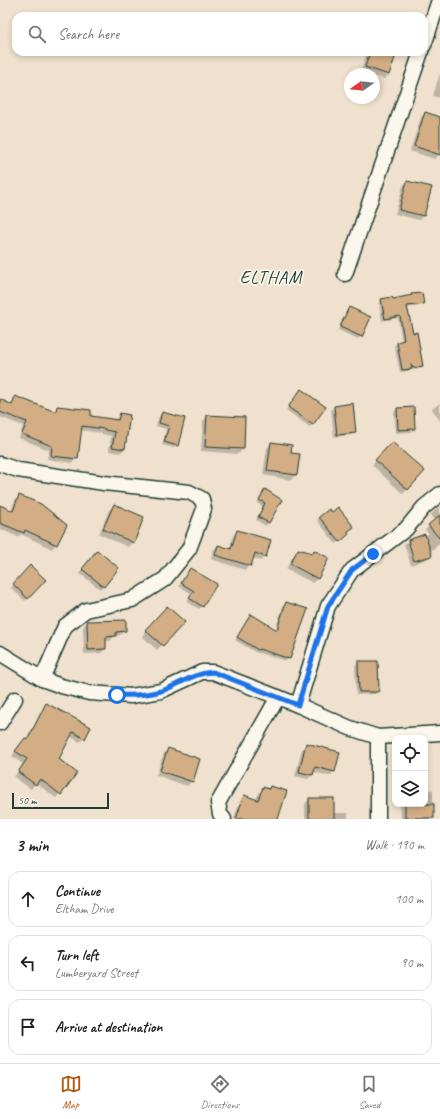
<!DOCTYPE html>
<html lang="en">
<head>
<meta charset="utf-8">
<style>
	:root { --surface:#fff; --page:#f6f6f6; --text:#202124; --muted:#757577; --line:#e0e0e0; --accent:#b45309 }
	body { margin:0; font-family:Caveat,sans-serif; background:var(--page); color:var(--text) }
	.controls { position:absolute; right:12px; bottom:12px; display:grid; overflow:hidden; border-radius:8px; box-shadow:0 2px 6px #0003 }
	.controls button { width:36px; height:36px; display:grid; place-items:center; padding:0; border:0; border-bottom:1px solid var(--line); background:var(--surface); color:var(--text); font:20px sans-serif }
	.compass { position:absolute; left:344px; top:68px; width:36px; height:36px; border-radius:50%; background:var(--surface); box-shadow:0 2px 6px #0003; rotate:256deg }
	.scale { position:absolute; left:12px; bottom:10px; width:97px; box-sizing:border-box; padding-left:4px; border:2px solid #1f3d34; border-top:0; font-size:11px; line-height:14px; white-space:nowrap; color:#1f3d34; -webkit-text-stroke:3px #fbf7ec; paint-order:stroke }
	.stop { position:absolute; width:12px; height:12px; margin:-9px; border:3px solid #1a73e8; border-radius:50%; background:#fff }
	.stop.end { background:#1a73e8; border-color:#fff; box-shadow:0 1px 4px #0008 }
	.list { margin:0; padding:0; list-style:none }
	h2 { display:flex; justify-content:space-between; align-items:center; height:52px; margin:0; padding:0 16px; font-size:17px }
	h2 small { font-size:13px; font-weight:400; color:var(--muted) }
	.list li { display:grid; grid-template-columns:26px 1fr auto; gap:12px; align-items:center; box-sizing:border-box; height:56px; margin:0 8px 8px; padding:0 8px; border:1px solid var(--line); border-radius:12px }
	.list b { display:block; font-size:15px; white-space:nowrap }
	.list p { margin:0; font-size:13px; white-space:nowrap; color:var(--muted) }
	.list em { font-size:13px; font-style:normal; color:var(--muted) }
	.icon { flex:none; width:22px; height:22px; fill:none; stroke:currentColor; stroke-width:2; stroke-linecap:round; stroke-linejoin:round }
	.map { position:relative; flex:none; width:440px; height:819px; overflow:hidden }
	.search { position:absolute; background:var(--surface); box-shadow:0 2px 6px #0003; left:12px; right:12px; top:12px; height:44px; display:flex; align-items:center; gap:10px; box-sizing:border-box; padding:0 14px; border-radius:12px; color:var(--muted); font-size:15px }
	.sheet { height:244px; background:var(--surface) }
	nav { display:flex; justify-content:space-around; align-items:center; box-sizing:border-box; height:56px; border-top:1px solid var(--line); background:var(--surface); font-size:11px; color:var(--muted) }
	nav a { display:grid; justify-items:center; gap:2px }
	nav .on { color:var(--accent) }
	.map>svg:first-child { display:block }
</style>
</head>
<body>
<div class="map">
<svg width="440" height="819" viewBox="0 0 440 819">
	<rect width="100%" height="100%" fill="#efe1cd"/>
	<filter id="ink" filterUnits="userSpaceOnUse"><feTurbulence type="fractalNoise" baseFrequency=".025" numOctaves="2"/><feDisplacementMap in="SourceGraphic" scale="8" xChannelSelector="R" yChannelSelector="G"/><feConvolveMatrix kernelMatrix="1 2 1 2 8 2 1 2 1" color-interpolation-filters="sRGB"/></filter>
	<g filter="url(#ink)">
		<g fill="#0003">
			<path d="M367 52H396L389 74 384 79 374 76V74L361 71Z"/>
			<path d="M440 73V98L433 96Z"/>
			<path d="M425 113 440 118V153L435 159 410 151 421 117Z"/>
			<path d="M407 182 424 215 419 220 395 214 403 186Z"/>
			<path d="M412 295 423 304 420 306 407 308 413 334 422 366 420 369 411 370 410 369 408 371 400 372 394 345 397 343 402 342 398 318 382 321 379 303 382 300 392 301 410 297Z"/>
			<path d="M349 308 361 336 358 339 338 330 346 311Z"/>
			<path d="M301 390 313 424 310 427 286 410Z"/>
			<path d="M16 398 53 412 58 407 90 417 115 421 116 419 120 414 124 449 120 453 109 451 111 436 102 434V433L80 430 77 458 72 463 47 459 49 450 19 438 23 426 0 417V400L10 405Z"/>
			<path d="M440 403V421L432 409Z"/>
			<path d="M334 407 355 432 352 435 334 437 331 410Z"/>
			<path d="M397 409 414 429 411 432 396 433 394 412Z"/>
			<path d="M162 413 184 419 177 445 174 448 162 445 166 429 156 426 159 416Z"/>
			<path d="M207 416 244 418 243 449 238 454 201 451 203 421Z"/>
			<path d="M271 443 290 454 298 455 296 475 291 480 263 475 267 448Z"/>
			<path d="M387 447 408 489 403 494 372 465Z"/>
			<path d="M265 490 268 523 266 526 256 520 263 507 257 503Z"/>
			<path d="M19 496 56 544 52 549 21 534 18 537 0 529V509L11 511 15 500Z"/>
			<path d="M114 505 133 542 128 547 99 534 109 510Z"/>
			<path d="M440 506V543L430 552 431 556 427 559 411 565 404 544 408 541 429 534 425 530 435 521 430 515Z"/>
			<path d="M320 517 346 532 345 537 336 544 317 520Z"/>
			<path d="M237 531 265 556 261 561 252 558 250 565 245 570 211 559 213 550 218 546 229 549 233 536Z"/>
			<path d="M298 550 311 554 314 551 317 579 313 583 286 569 294 555Z"/>
			<path d="M95 554 118 568 100 589 79 573Z"/>
			<path d="M30 566 44 580 25 601 11 588Z"/>
			<path d="M190 569 202 606 199 609 187 602 192 594 179 586Z"/>
			<path d="M286 603 289 658 286 661 255 652 235 640 251 615 275 630 283 606Z"/>
			<path d="M163 612 183 622 157 650 142 636Z"/>
			<path d="M87 622 125 631 120 635 115 636 110 641H105V649L101 653 84 654 83 627Z"/>
			<path d="M358 662 378 691 375 694 356 695 355 665Z"/>
			<path d="M47 705 84 738 80 742 69 736 57 759 76 773 56 798 36 783 31 789 14 777 23 764 12 756 21 743 26 740 43 709Z"/>
			<path d="M306 745 334 771 330 776 313 772 312 775 308 779 295 776 302 749Z"/>
			<path d="M168 749 192 781 187 786 156 775 164 753Z"/>
			<path d="M270 787 277 819H234L240 801 244 797 256 800 259 793 263 788 267 790Z"/>
			<path d="M425 790H433V818L432 819H401L400 804H425Z"/>
			<path d="M309 799 333 813H348V819H305V804Z"/>
		</g>
		<g fill="#d3ae85" stroke="#1f3d34">
			<path d="M370 52H397L389 75 365 67Z"/>
			<path d="M425 112 440 117V155L414 146Z"/>
			<path d="M407 181 432 187 424 216 399 210Z"/>
			<path d="M422 293 424 304 407 306 413 333 417 332 423 366 414 368 411 364 412 369 402 370 397 342 404 340 400 316 385 319 381 299 392 297 393 299 412 295 411 294Z"/>
			<path d="M349 307 371 317 362 337 340 327Z"/>
			<path d="M301 389 326 407 313 425 288 407Z"/>
			<path d="M15 396 56 412 57 406 91 410V416L118 420 120 413 130 415 125 449 112 447 115 432 105 430V429L82 426 78 459 51 456 52 446 22 434 27 422 0 412V399L12 405Z"/>
			<path d="M353 403 356 433 337 435 334 406Z"/>
			<path d="M414 407 415 429 398 430 397 408Z"/>
			<path d="M162 412 185 418 178 446 164 442 169 426 159 423Z"/>
			<path d="M207 415 245 417 244 449 205 447Z"/>
			<path d="M271 442 292 445 291 453 300 454 297 475 267 471Z"/>
			<path d="M392 442 425 471 408 490 375 460Z"/>
			<path d="M265 489 282 500 269 523 258 517 265 503 259 500Z"/>
			<path d="M19 495 41 504 67 525 57 545 25 530 24 533 0 523V505L13 511Z"/>
			<path d="M114 504 144 517 134 543 103 529Z"/>
			<path d="M338 507 354 527 347 532 349 534 340 542 319 517 329 509 332 512Z"/>
			<path d="M440 515V539L428 525Z"/>
			<path d="M237 530 271 540 266 557 255 553 251 566 215 555 218 545 231 549Z"/>
			<path d="M425 534 432 556 414 561 408 540Z"/>
			<path d="M298 549 313 553 314 550 329 558 318 579 290 564Z"/>
			<path d="M97 550 119 568 104 587 82 569Z"/>
			<path d="M30 565 46 580 28 599 13 584Z"/>
			<path d="M190 568 217 584 203 607 189 598 194 591 181 583Z"/>
			<path d="M286 602 308 609 290 659 259 649 258 650 237 637 251 614 277 630Z"/>
			<path d="M167 606 185 622 163 646 145 630Z"/>
			<path d="M126 620V631L116 632V636L106 637V649L88 650 87 621Z"/>
			<path d="M358 661H378L379 692H359Z"/>
			<path d="M46 703 91 727 85 739 73 732 59 759 77 773 61 795 40 779 36 785 18 772 27 759 15 751 25 738 28 739Z"/>
			<path d="M306 743 340 752 335 772 315 767 313 775 299 772Z"/>
			<path d="M168 748 200 759 193 782 160 771Z"/>
			<path d="M270 786 287 791 278 819H236L244 795 258 800 263 787 269 789Z"/>
			<rect x="309" y="798" width="25" height="21"/>
			<rect x="405" y="804" width="29" height="14"/>
		</g>
		<g fill="none" stroke-linecap="round" stroke-linejoin="round">
			<defs>
				<g id="minor">
					<path d="M424 45 439 0"/>
					<path d="M345 274 421 52"/>
					<path d="M0 464 18 470 104 483 189 492 202 499 204 509 189 549 165 579 132 600 86 610 65 626 42 679"/>
					<path d="M0 653 42 679 61 686 89 693 131 696 161 691 202 672H213L298 705 350 728 378 737 440 733"/>
					<path d="M298 705 328 606 352 570 406 529 424 507 440 494"/>
					<path d="M0 723 15 699"/>
					<path d="M378 737V819"/>
					<path d="M224 819 220 814 218 803 278 697"/>
				</g>
			</defs>
			<use href="#minor" stroke="#1f3d34" stroke-width="17"/>
			<use href="#minor" stroke="#fbf7ec" stroke-width="14"/>
		</g>
	</g>
	<g fill="none" stroke-linecap="round" stroke-linejoin="round" filter="url(#ink)">
		<path stroke="#1a73e8" stroke-width="5" d="M117 695C132 696 146 695 161 691 179 685 193 673 213 672L298 705 328 606 352 570 373 554"/>
	</g>
	<g text-anchor="middle" stroke-width="3.5" stroke-linejoin="round" paint-order="stroke">
		<g font-size="18" letter-spacing="1" fill="#1f3d34" stroke="#fbf7ec">
			<text x="271" y="283">ELTHAM</text>
		</g>
	</g>
</svg>
<div class="controls">
<button><svg class="icon" aria-label="locate" viewBox="0 0 24 24"><circle cx="12" cy="12" r="6"/><path d="M12 2v4M12 18v4M2 12h4M18 12h4"/></svg></button>
<button><svg class="icon" aria-label="layers" viewBox="0 0 24 24"><path d="M12 4l9 5-9 5-9-5zM3 14l9 5 9-5"/></svg></button>
</div>
<svg class="compass" viewBox="-18 -18 36 36"><path d="M0-13l5 13h-10z" fill="#e53935"/><path d="M0 13l5-13h-10z" fill="#757577"/></svg>
<div class="scale">50 m</div>
<div class="stop" style="left:117px;top:695px"></div>
<div class="stop end" style="left:373px;top:554px"></div>
<div class="search"><svg class="icon" aria-label="search" viewBox="0 0 24 24"><circle cx="10" cy="10" r="6"/><path d="M15 15l6 6"/></svg>Search here</div>
</div>
<section class="sheet">
<h2>3 min<small>Walk · 190 m</small></h2>
<ul class="list">
<li><svg class="icon" aria-label="ahead" viewBox="0 0 24 24"><path d="M12 20V5M6 11l6-6 6 6"/></svg><div><b>Continue</b><p>Eltham Drive</p></div><em>100 m</em></li>
<li><svg class="icon" aria-label="left" viewBox="0 0 24 24"><path d="M17 20v-9H6M10 6l-5 5 5 5"/></svg><div><b>Turn left</b><p>Lumberyard Street</p></div><em>90 m</em></li>
<li><svg class="icon" aria-label="arrive" viewBox="0 0 24 24"><path d="M6 21V4h12l-3 4 3 4H6"/></svg><div><b>Arrive at destination</b></div></li>
</ul>
</section>
<nav>
<a class="on"><svg class="icon" aria-label="map" viewBox="0 0 24 24"><path d="M3 6l6-2 6 2 6-2v14l-6 2-6-2-6 2zM9 4v14M15 6v14"/></svg>Map</a>
<a><svg class="icon" aria-label="directions" viewBox="0 0 24 24"><path d="M12 3l9 9-9 9-9-9zM9 14v-3h6M13 9l2 2-2 2"/></svg>Directions</a>
<a><svg class="icon" aria-label="saved" viewBox="0 0 24 24"><path d="M7 4h10v16l-5-4-5 4z"/></svg>Saved</a>
</nav>
</body>
</html>
